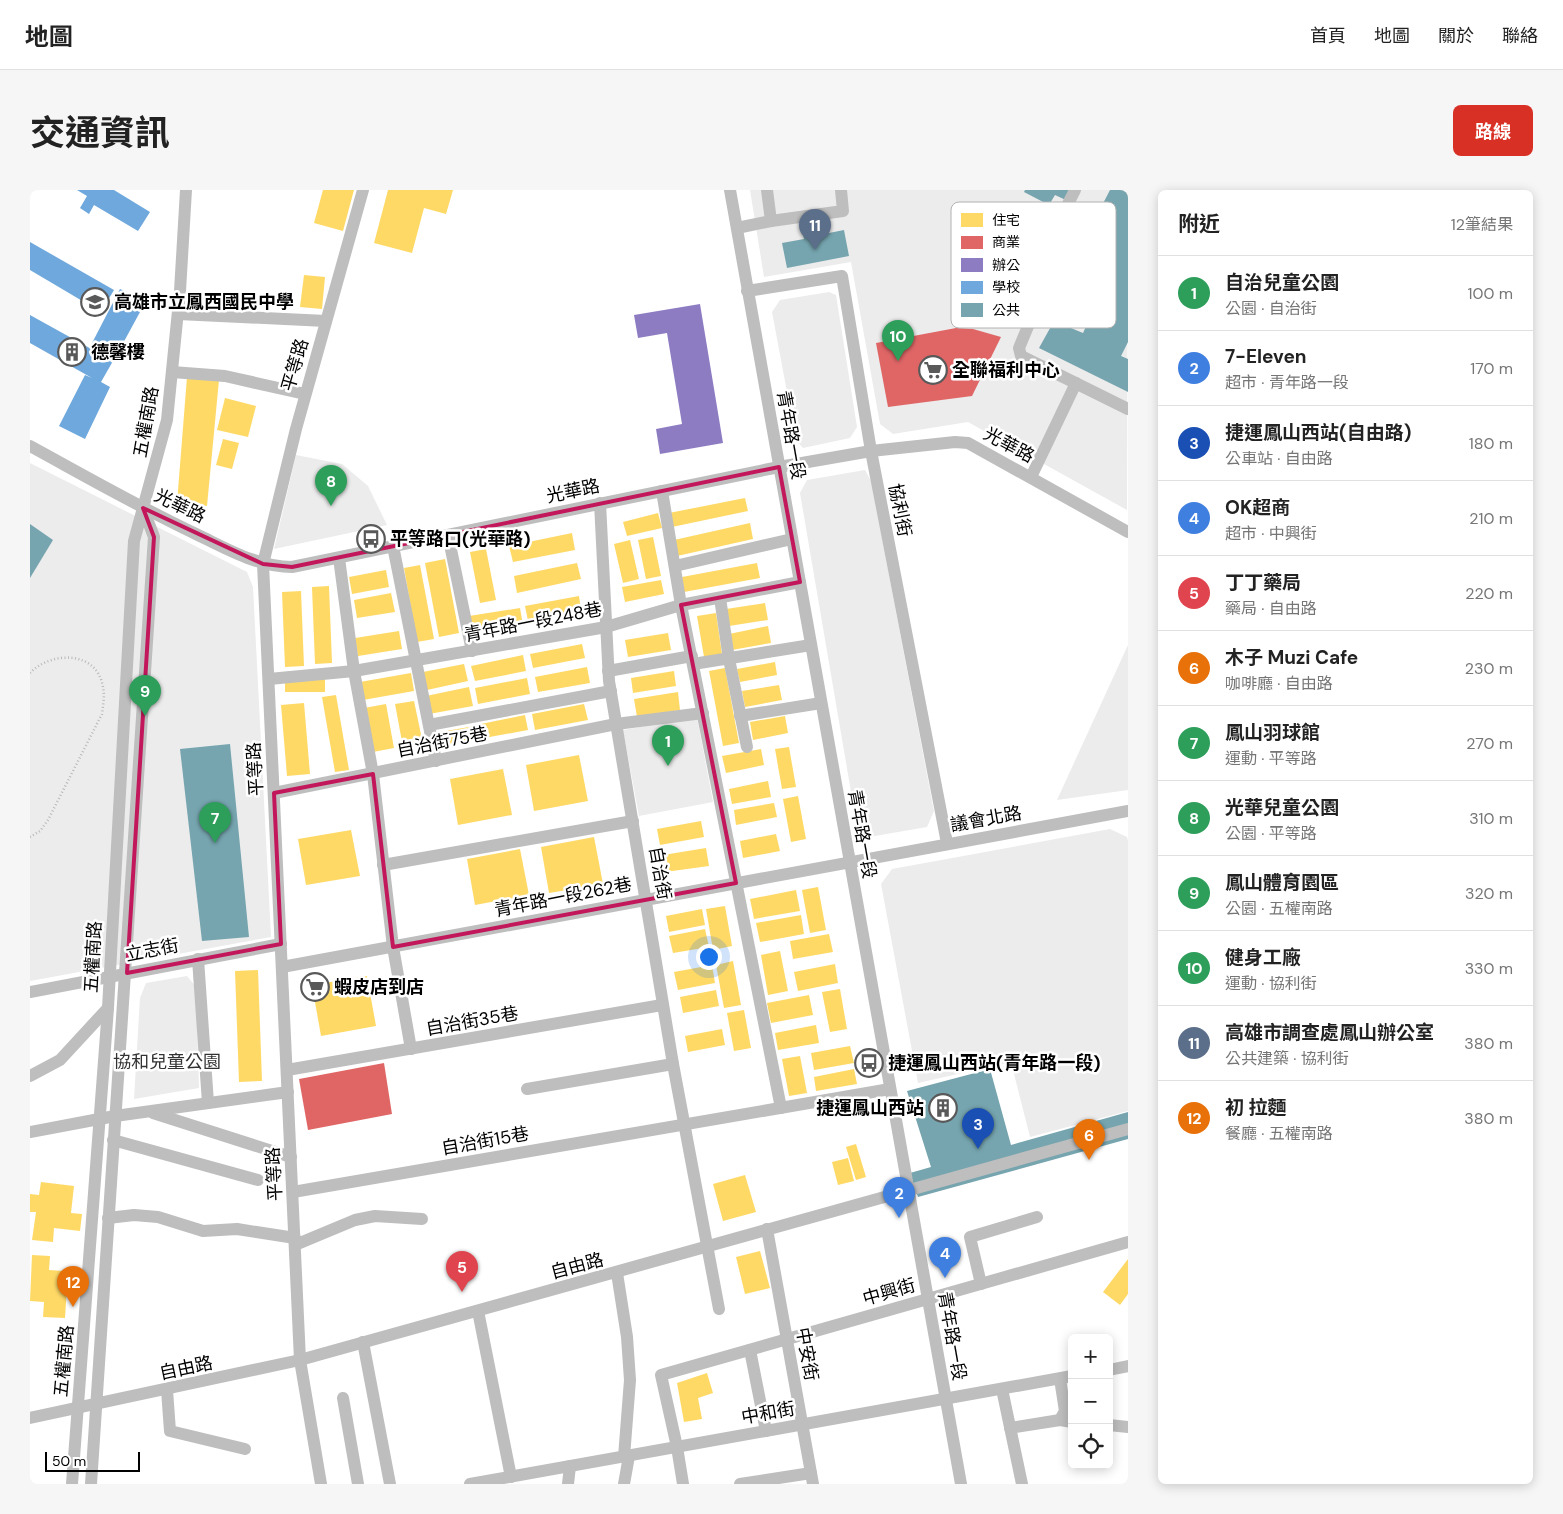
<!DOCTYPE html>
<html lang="zh-TW">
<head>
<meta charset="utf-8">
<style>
	:root { --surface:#fff; --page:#f6f6f6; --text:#222; --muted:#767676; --line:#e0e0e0; --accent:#d93025 }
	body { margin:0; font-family:"DM Sans","Noto Sans TC",sans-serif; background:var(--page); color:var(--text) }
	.controls { position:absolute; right:15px; bottom:15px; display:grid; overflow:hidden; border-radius:8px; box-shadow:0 2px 12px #0003 }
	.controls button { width:45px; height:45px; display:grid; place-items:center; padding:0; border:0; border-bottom:1px solid var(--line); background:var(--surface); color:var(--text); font:25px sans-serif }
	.scale { position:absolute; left:15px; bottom:12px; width:95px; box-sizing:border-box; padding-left:5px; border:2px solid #000; border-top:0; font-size:14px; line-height:18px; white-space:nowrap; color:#000; -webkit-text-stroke:4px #fff; paint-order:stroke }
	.you { position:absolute; left:678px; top:766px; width:18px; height:18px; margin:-12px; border:4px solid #fff; border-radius:50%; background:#1a73e8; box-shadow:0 0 0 8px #1a73e833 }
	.badge { display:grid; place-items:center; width:32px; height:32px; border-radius:50%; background:var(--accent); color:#fff; font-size:16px; font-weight:700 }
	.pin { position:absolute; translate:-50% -41px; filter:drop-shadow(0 1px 2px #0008) }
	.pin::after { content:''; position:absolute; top:26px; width:18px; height:15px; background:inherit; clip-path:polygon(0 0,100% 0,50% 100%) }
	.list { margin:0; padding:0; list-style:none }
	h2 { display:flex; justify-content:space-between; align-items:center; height:65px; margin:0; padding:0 20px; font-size:21px }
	h2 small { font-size:16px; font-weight:400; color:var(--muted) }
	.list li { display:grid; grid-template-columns:32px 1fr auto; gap:15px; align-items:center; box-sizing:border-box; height:75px; padding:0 20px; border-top:1px solid var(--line) }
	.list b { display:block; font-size:19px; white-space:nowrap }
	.list p { margin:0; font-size:16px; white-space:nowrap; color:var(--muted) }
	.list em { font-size:16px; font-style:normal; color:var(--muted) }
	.icon { flex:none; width:28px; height:28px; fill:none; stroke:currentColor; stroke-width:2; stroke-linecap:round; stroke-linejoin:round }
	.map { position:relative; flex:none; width:1098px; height:1294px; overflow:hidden; border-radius:8px }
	header { display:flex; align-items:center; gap:30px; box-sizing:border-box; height:70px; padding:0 25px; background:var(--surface); border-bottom:1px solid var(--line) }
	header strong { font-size:24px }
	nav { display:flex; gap:28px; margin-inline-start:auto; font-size:18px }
	.intro { display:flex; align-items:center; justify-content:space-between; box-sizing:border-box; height:120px; padding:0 30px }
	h1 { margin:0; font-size:35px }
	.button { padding:12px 22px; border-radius:8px; background:var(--accent); color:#fff; font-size:18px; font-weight:700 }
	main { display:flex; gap:30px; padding:0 30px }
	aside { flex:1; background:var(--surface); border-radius:8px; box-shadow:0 2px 12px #0003 }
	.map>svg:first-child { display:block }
</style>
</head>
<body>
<header>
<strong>地圖</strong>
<nav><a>首頁</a><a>地圖</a><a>關於</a><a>聯絡</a></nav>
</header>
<div class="intro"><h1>交通資訊</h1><a class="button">路線</a></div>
<main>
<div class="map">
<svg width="1098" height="1294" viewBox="0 0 1098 1294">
	<rect width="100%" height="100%" fill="#fff"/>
	<g fill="#ececec">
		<path d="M720 0H1098L1097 320 938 232 863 244 850 234 821 72 734 87Z"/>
		<path d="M799 102 806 105 827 237 820 248 773 258 766 250 742 122 750 110Z"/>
		<path d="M266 265 312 274 338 296 357 335 244 359Z"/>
		<path d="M0 273 217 382 223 397 241 747 0 791Z"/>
		<path d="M835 280 841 291 904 621 897 637 839 647 826 631 770 303 777 290Z"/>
		<path d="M1098 455V600L1027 610Z"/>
		<path d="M667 527 683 612 609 626 593 540Z"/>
		<path d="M1080 639 1097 647 1098 651V921L1000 947 981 872 888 893 851 694 862 679Z"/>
		<path d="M157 786 166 797 169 898 104 909 110 808 116 793Z"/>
	</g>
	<g fill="#ffd966">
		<path d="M293 0H324L313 41 284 33Z"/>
		<path d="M358 0H423L416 24 394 18 382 63 344 53Z"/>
		<path d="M274 85 295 87 292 119 270 117Z"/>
		<path d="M157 187 189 190 177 316 147 313Z"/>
		<path d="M195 208 226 216 218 247 187 240Z"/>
		<path d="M193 249 209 253 202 279 186 275Z"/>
		<path d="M715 308 718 321 642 337 639 323Z"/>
		<path d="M628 323 632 338 597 346 593 332Z"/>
		<path d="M720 333 723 349 647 366 644 350Z"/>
		<path d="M542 343 545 360 483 372 479 356Z"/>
		<path d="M623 347 631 386 616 389 608 350Z"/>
		<path d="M600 350 609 389 593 393 584 354Z"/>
		<path d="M456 359 466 410 450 413 440 362Z"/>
		<path d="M415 369 429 443 409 447 395 373Z"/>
		<path d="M547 373 551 389 487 403 484 386Z"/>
		<path d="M727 373 730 388 654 402 652 387Z"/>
		<path d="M390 375 404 449 387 452 374 378Z"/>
		<path d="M356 380 359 397 322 404 319 387Z"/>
		<path d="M631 390 634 404 595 412 592 397Z"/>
		<path d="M299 396 302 473 285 474 282 397Z"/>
		<path d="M271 401 274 476 255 477 252 402Z"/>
		<path d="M361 403 365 422 327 428 324 410Z"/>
		<path d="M549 406 551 421 498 431 495 416Z"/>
		<path d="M735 413 738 430 699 436 696 419Z"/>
		<path d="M490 418 493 435 441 443 439 426Z"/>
		<path d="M686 423 692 464 674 467 667 426Z"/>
		<path d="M738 436 741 453 702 460 699 444Z"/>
		<path d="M369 441 372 459 328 466 325 448Z"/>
		<path d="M638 443 641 460 598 467 595 450Z"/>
		<path d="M552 454 555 468 503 478 500 464Z"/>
		<path d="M493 465 496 481 445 491 441 476Z"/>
		<path d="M745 472 747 485 710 492 707 479Z"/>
		<path d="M434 474 438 491 397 500 393 482Z"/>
		<path d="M557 477 560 493 508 502 505 487Z"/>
		<path d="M695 478 709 553 693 556 679 481Z"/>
		<path d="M644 481 646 496 603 503 601 488Z"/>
		<path d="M381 483 384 501 333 510 330 492Z"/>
		<path d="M295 488V502H255V489Z"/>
		<path d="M497 488 500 504 448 514 445 498Z"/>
		<path d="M749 495 752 510 715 517 712 501Z"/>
		<path d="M439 497 443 516 399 524 396 506Z"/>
		<path d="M648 502 650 520 607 527 604 509Z"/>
		<path d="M306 505 319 580 305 582 292 507Z"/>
		<path d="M384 511 393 554 373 557 365 514Z"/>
		<path d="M274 513 280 584 257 586 251 515Z"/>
		<path d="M356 514 364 558 343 562 334 518Z"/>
		<path d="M554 514 558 530 505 540 502 524Z"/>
		<path d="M495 525 498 540 454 548 451 534Z"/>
		<path d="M755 526 758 543 723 550 720 532Z"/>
		<path d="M445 536 448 549 406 556 404 543Z"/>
		<path d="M759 557 766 597 752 599 745 559Z"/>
		<path d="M731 559 734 575 696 583 692 566Z"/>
		<path d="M549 565 558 611 504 621 496 575Z"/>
		<path d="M473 579 482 625 428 635 420 589Z"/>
		<path d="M738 591 741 607 702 614 699 599Z"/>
		<path d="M768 606 776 649 761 652 753 609Z"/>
		<path d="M744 613 747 627 706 635 704 620Z"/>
		<path d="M671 631 674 647 630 655 627 639Z"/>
		<path d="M321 640 330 686 276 695 268 649Z"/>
		<path d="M746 644 750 661 713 668 710 651Z"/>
		<path d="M564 647 573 694 519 703 511 657Z"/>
		<path d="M676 658 679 676 635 682 633 665Z"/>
		<path d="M490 659 499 705 445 715 437 669Z"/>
		<path d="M788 697 796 740 780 743 772 700Z"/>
		<path d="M766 700 770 721 724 729 720 709Z"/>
		<path d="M695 716 702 756 683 760 676 719Z"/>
		<path d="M672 719 675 735 639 742 636 726Z"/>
		<path d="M771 725 774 744 730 752 726 733Z"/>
		<path d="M675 739 679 757 643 763 639 746Z"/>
		<path d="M799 744 803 762 763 769 760 751Z"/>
		<path d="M750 761 758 801 738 805 731 765Z"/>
		<path d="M703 771 711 815 694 818 686 775Z"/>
		<path d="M805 774 808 793 768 801 764 782Z"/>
		<path d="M682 775 685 793 648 800 644 782Z"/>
		<path d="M228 780 232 891 209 892 205 781Z"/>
		<path d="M337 786 346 836 291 846 282 795Z"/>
		<path d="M810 799 817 839 800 842 792 802Z"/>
		<path d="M686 800 689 816 653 823 650 807Z"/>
		<path d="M779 805 783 825 741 833 737 813Z"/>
		<path d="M714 820 721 858 704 861 697 823Z"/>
		<path d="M786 835 789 853 748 860 745 843Z"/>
		<path d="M692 839 695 855 658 862 655 846Z"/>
		<path d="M820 856 824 873 784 880 781 863Z"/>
		<path d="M770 866 777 903 759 906 752 869Z"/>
		<path d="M824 879 827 894 786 901 784 887Z"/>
		<path d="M826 954 836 987 826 990 816 957Z"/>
		<path d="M818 968 824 991 808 995 802 972Z"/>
		<path d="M715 985 726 1022 693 1031 683 994Z"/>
		<path d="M11 992 44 996 41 1023 52 1024 50 1041 24 1038 23 1052 2 1050 6 1022H0V1004L9 1005Z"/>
		<path d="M730 1061 740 1098 715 1104 706 1067Z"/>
		<path d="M2 1065 20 1066 19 1080 48 1082 47 1098 37 1097 35 1128 13 1127 14 1112 0 1111Z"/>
		<path d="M1098 1069V1104L1090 1115 1073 1102Z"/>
		<path d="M677 1183 683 1203 668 1208 672 1229 654 1232 647 1193Z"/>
	</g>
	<g fill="#e06666">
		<path d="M926 138 943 139 971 147 942 206 858 217 846 153Z"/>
		<path d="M354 873 362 924 278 940 269 889Z"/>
	</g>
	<path fill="#8e7cc3" d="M670 114 693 253 630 264 626 239 652 234 637 143 608 148 604 125Z"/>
	<g fill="#6fa8dc">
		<path d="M47 0H84L120 22 108 41 64 15 59 24 50 18 57 6Z"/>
		<path d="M0 52 84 100 71 122 0 80Z"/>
		<path d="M90 99 116 111 85 168 61 155Z"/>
		<path d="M0 125 83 171 71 192 80 197 55 249 29 236 55 185 62 188 0 153Z"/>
	</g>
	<g fill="#76a5af">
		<path d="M995 0H1043L1038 11 1025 5 1019 15 994 2Z"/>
		<path d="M1080 0H1098V152L1091 166 1098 169V202L1009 158 1024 131 1053 143 1071 103 1036 85Z"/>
		<path d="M791 30 794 44 814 40 819 66 757 78 752 53 774 49 771 34Z"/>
		<path d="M0 334 23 350 0 388Z"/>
		<path d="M200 554 219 747 172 751 150 559Z"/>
		<path d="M960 879 981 955 1098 922V949L888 1007 880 983 901 977 877 901Z"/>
	</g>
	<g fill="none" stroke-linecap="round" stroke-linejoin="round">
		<path stroke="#b9b9b9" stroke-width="2.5" stroke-dasharray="1 2.5" stroke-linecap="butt" d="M0 483C21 461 67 460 73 497 75 506 73 515 72 524L18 630 10 641 0 647"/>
		<g stroke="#bebebe" stroke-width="12">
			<path d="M700 0 931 1294"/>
			<path d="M737 0 741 31"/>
			<path d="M1045 0 1002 85 1001 96 1007 101 1009 110 989 158 991 166 1098 219"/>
			<path d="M707 38 741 31 813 21 811 0"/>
			<path d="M717 101 812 86 841 261 917 653"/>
			<path d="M148 124 296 131"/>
			<path d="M142 182 195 186 275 204"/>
			<path d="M0 256C55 286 109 317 166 344 196 358 227 377 262 377L749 277 841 261 925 252 938 253 1098 342"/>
			<path d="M1001 287 1046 193"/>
			<path d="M632 301 651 415 751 918"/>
			<path d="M570 313 579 491 643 874 689 1119"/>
			<path d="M418 345 442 461"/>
			<path d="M363 356 406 571"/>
			<path d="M309 368 324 481 343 584 363 757 381 859"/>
			<path d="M645 376 762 349"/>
			<path d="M690 408 699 469 717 557"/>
			<path d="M663 474 781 455"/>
			<path d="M578 481 662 466"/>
			<path d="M239 489 324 481 576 437 651 415 770 392"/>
			<path d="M710 526 791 513"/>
			<path d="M399 535 581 501"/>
			<path d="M244 603 586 534 673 523"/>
			<path d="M353 675 603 631"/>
			<path d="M168 769 178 913"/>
			<path d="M252 777 1098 621"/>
			<path d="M0 802 251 754"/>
			<path d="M257 880 632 815"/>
			<path d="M0 886 30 870 78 818"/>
			<path d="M497 899 643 874"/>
			<path d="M123 923 261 967"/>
			<path d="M0 942 85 926 258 902"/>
			<path d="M83 950 228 990"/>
			<path d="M263 1002 860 899"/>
			<path d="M78 1028 104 1025 128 1027 173 1041 207 1039 265 1048"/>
			<path d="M737 1039 783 1294"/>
			<path d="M265 1055 325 1030 345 1026 392 1029"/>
			<path d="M587 1083 597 1147 600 1190 594 1267"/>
			<path d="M951 1094 940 1047 1007 1027"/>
			<path d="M448 1121 481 1287"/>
			<path d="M333 1152 360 1294"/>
			<path d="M720 1160 736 1241"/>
			<path d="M1079 1180 1098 1176"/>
			<path d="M972 1199 992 1294"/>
			<path d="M137 1200 140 1241 215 1259"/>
			<path d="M313 1208 328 1294"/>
			<path d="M0 1228 270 1170 1098 939"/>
			<path d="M1030 1230 1035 1221 1030 1189"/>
			<path d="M1079 1235 1098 1237"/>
			<path d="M980 1238 1030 1230 1042 1232"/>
			<path d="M42 1294 78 818 104 351 137 230 150 101 156 0"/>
			<path d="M61 1294 124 347 113 318"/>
			<path d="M291 1294 270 1170 233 374 266 239 333 0"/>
			<path d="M440 1294 1042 1186"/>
			<path d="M538 1294 540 1276"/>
			<path d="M594 1294 599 1266"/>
			<path d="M653 1294 647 1257 631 1185 1098 1052"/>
			<path d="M710 1294 781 1283"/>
		</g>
	</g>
	<path fill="none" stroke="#c2185b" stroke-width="4" stroke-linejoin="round" d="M749 277 770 392 651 415 706 693 363 757 343 584 244 603 251 754 97 783 124 347 113 318 233 374 262 377Z"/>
	<defs>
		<symbol id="school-ring" viewBox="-11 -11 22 22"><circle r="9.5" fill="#fff" stroke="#595959" stroke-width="1.5"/><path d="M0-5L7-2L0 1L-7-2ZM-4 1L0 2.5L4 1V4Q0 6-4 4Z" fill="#595959"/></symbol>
		<symbol id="building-ring" viewBox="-11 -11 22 22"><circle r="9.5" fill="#fff" stroke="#595959" stroke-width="1.5"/><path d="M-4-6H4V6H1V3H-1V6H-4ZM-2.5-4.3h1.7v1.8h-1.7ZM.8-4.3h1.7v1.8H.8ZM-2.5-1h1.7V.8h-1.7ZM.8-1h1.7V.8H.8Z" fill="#595959"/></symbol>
		<symbol id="supermarket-ring" viewBox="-11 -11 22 22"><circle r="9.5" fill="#fff" stroke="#595959" stroke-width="1.5"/><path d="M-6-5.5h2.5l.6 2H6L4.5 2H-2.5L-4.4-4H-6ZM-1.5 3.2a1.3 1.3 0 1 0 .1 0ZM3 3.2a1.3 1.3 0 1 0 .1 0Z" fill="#595959"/></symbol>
		<symbol id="bus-ring" viewBox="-11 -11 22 22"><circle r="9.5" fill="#fff" stroke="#595959" stroke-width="1.5"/><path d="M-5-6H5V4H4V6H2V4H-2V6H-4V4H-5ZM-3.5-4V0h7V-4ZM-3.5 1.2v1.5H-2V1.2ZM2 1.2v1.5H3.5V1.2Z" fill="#595959"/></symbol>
	</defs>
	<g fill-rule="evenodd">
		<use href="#school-ring" x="49" y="96" width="32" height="32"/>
		<use href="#building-ring" x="26" y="146" width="32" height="32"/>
		<use href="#supermarket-ring" x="887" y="164" width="32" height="32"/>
		<use href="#bus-ring" x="325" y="333" width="32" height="32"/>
		<use href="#supermarket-ring" x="269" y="781" width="32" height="32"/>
		<use href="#bus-ring" x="823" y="857" width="32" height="32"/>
		<use href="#building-ring" x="897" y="902" width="32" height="32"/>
	</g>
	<g text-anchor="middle" stroke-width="5" stroke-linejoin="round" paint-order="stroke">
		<g font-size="18" font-weight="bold" fill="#000" stroke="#fff" text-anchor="start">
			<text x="84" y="118">高雄市立鳳西國民中學</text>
			<text x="61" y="168">德馨樓</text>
			<text x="922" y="186">全聯福利中心</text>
			<text x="360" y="355">平等路口(光華路)</text>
			<text x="304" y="803">蝦皮店到店</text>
			<text x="858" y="879">捷運鳳山西站(青年路一段)</text>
			<text x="894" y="924" text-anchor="end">捷運鳳山西站</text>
		</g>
		<g font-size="18" fill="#000" stroke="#fff">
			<text transform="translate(265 175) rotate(-74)" y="6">平等路</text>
			<text transform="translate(116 232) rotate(-80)" y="6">五權南路</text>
			<text transform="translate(761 245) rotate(80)" y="6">青年路一段</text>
			<text transform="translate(979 255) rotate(28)" y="6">光華路</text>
			<text transform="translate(543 301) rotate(-12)" y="6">光華路</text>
			<text transform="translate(150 316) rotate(26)" y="6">光華路</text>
			<text transform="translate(870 320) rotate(79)" y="6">協利街</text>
			<text transform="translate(503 432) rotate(-11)" y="6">青年路一段248巷</text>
			<text transform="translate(412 552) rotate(-11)" y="6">自治街75巷</text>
			<text transform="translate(225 579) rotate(-93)" y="6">平等路</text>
			<text transform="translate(956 629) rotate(-10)" y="6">議會北路</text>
			<text transform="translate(832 644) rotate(80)" y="6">青年路一段</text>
			<text transform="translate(630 683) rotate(80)" y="6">自治街</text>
			<text transform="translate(533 707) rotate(-11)" y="6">青年路一段262巷</text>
			<text transform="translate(122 760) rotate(-11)" y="6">立志街</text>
			<text transform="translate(63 767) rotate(-87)" y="6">五權南路</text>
			<text transform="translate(442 831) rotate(-10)" y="6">自治街35巷</text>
			<text transform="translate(455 951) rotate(-10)" y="6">自治街15巷</text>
			<text transform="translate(244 984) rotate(-93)" y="6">平等路</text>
			<text transform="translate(547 1076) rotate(-15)" y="6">自由路</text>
			<text transform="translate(859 1102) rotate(-16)" y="6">中興街</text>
			<text transform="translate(922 1146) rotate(80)" y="6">青年路一段</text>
			<text transform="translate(777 1164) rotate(80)" y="6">中安街</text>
			<text transform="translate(34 1171) rotate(-85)" y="6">五權南路</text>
			<text transform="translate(156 1178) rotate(-12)" y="6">自由路</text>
			<text transform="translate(738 1223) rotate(-10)" y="6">中和街</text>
		</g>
		<g font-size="18" fill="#333" stroke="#fff">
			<text x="137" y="878">協和兒童公園</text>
		</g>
	</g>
	<rect x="921" y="12" width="165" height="126" rx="8" fill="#fff" stroke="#b2b2b2" stroke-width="1"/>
	<rect x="931" y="23" width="22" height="14" fill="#ffd966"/>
	<rect x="931" y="46" width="22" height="13" fill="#e06666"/>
	<rect x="931" y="68" width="22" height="14" fill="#8e7cc3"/>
	<rect x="931" y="91" width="22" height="13" fill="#6fa8dc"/>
	<rect x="931" y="113" width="22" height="14" fill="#76a5af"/>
	<g font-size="14" fill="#000">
		<text x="962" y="35">住宅</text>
		<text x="962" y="57">商業</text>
		<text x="962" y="80">辦公</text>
		<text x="962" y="102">學校</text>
		<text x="962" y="125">公共</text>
	</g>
</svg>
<div class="controls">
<button>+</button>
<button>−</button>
<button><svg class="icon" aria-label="locate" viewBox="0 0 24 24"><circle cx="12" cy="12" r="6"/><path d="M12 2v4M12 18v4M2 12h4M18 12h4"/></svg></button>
</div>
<div class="scale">50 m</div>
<div class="you"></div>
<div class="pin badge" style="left:638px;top:576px;background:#2e9e5b">1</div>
<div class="pin badge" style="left:869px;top:1028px;background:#3f7fe0">2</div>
<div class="pin badge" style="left:948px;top:959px;background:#1a4fb4">3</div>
<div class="pin badge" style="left:915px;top:1088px;background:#3f7fe0">4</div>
<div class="pin badge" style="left:432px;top:1102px;background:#e0444e">5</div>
<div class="pin badge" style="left:1059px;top:970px;background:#e8710a">6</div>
<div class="pin badge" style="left:185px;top:653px;background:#2e9e5b">7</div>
<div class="pin badge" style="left:301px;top:316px;background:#2e9e5b">8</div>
<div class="pin badge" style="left:115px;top:526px;background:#2e9e5b">9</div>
<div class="pin badge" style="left:868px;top:171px;background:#2e9e5b">10</div>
<div class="pin badge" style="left:785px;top:60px;background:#5c6f8a">11</div>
<div class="pin badge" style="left:43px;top:1117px;background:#e8710a">12</div>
</div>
<aside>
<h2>附近<small>12筆結果</small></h2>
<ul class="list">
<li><span class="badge" style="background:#2e9e5b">1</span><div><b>自治兒童公園</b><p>公園 · 自治街</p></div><em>100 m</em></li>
<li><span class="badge" style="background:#3f7fe0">2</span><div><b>7-Eleven</b><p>超市 · 青年路一段</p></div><em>170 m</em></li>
<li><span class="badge" style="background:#1a4fb4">3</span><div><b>捷運鳳山西站(自由路)</b><p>公車站 · 自由路</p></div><em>180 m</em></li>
<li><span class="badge" style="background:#3f7fe0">4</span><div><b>OK超商</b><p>超市 · 中興街</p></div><em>210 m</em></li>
<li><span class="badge" style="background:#e0444e">5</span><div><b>丁丁藥局</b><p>藥局 · 自由路</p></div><em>220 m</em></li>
<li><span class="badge" style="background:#e8710a">6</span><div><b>木子 Muzi Cafe</b><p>咖啡廳 · 自由路</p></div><em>230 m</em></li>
<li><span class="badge" style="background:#2e9e5b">7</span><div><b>鳳山羽球館</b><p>運動 · 平等路</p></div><em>270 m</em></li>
<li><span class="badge" style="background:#2e9e5b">8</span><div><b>光華兒童公園</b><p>公園 · 平等路</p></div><em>310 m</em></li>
<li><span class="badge" style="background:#2e9e5b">9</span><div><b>鳳山體育園區</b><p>公園 · 五權南路</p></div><em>320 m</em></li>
<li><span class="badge" style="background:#2e9e5b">10</span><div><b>健身工廠</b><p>運動 · 協利街</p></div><em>330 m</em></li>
<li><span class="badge" style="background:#5c6f8a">11</span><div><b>高雄市調查處鳳山辦公室</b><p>公共建築 · 協利街</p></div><em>380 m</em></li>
<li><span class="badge" style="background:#e8710a">12</span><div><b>初 拉麵</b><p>餐廳 · 五權南路</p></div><em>380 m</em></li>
</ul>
</aside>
</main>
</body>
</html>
